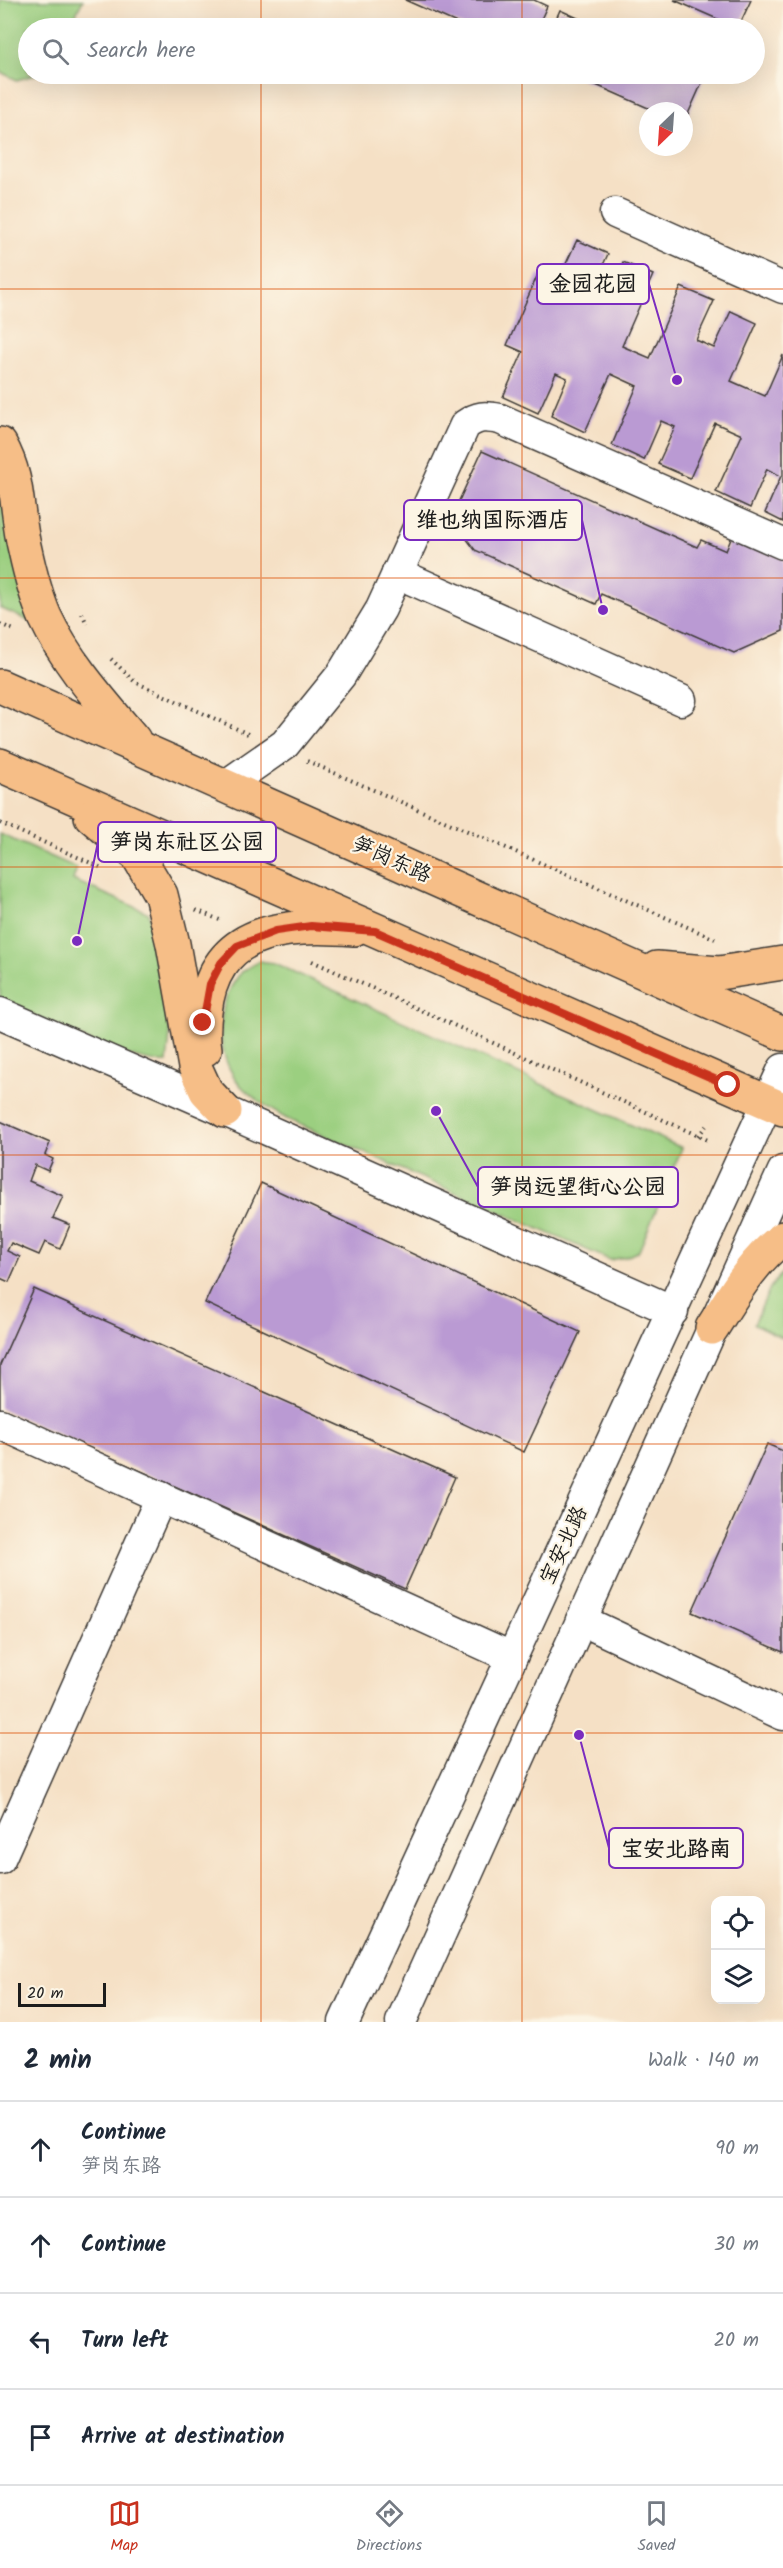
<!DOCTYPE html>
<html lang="en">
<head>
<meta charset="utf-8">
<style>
	:root { --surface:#fff; --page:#f2f2f3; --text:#1f2937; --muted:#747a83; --line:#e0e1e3; --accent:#c8321e }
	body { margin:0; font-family:Kalam,"LXGW WenKai TC",sans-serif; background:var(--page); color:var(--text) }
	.controls { position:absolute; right:18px; bottom:18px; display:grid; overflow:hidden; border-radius:12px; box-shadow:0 6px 24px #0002 }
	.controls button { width:54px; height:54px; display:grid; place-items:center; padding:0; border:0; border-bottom:2px solid var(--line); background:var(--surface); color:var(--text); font:30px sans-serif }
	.compass { position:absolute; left:639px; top:102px; width:54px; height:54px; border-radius:50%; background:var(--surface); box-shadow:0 6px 24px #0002; rotate:205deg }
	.scale { position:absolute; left:18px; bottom:15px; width:88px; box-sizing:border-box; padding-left:6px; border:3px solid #1c1c1c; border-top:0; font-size:16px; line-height:21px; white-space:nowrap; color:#1c1c1c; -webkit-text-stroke:4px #fcf5e5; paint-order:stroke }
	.stop { position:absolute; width:18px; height:18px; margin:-14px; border:4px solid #c8321e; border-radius:50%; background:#fff }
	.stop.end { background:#c8321e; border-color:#fff; box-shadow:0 2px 6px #0008 }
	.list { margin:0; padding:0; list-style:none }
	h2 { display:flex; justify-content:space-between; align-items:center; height:78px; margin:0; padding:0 24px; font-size:26px }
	h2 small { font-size:20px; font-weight:400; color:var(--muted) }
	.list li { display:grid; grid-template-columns:39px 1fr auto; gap:18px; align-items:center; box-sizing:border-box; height:96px; padding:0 24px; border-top:2px solid var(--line) }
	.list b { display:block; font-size:22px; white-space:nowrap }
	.list p { margin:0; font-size:20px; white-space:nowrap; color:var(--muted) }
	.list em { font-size:20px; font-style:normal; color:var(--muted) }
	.icon { flex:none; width:33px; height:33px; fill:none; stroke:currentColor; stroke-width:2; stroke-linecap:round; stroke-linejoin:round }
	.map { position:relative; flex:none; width:783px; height:2022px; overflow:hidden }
	.search { position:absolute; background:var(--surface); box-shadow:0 6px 24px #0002; left:18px; right:18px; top:18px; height:66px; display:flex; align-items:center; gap:15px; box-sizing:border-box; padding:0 21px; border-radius:33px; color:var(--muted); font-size:22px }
	.sheet { height:462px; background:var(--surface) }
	nav { display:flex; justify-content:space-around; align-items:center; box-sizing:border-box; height:84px; border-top:2px solid var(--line); background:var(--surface); font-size:16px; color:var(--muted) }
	nav a { display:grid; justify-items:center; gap:3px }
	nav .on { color:var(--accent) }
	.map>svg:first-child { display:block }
</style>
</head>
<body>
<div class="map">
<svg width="783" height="2022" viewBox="0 0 783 2022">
	<rect width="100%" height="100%" fill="#fcf5e5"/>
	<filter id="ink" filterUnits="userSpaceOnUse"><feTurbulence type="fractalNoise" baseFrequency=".0167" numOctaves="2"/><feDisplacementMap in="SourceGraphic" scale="12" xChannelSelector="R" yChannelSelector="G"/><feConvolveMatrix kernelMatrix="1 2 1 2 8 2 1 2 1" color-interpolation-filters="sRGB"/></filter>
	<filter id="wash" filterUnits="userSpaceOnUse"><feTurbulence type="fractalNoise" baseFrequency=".008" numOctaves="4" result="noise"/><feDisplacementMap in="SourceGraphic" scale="24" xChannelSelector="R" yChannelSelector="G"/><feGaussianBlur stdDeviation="1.35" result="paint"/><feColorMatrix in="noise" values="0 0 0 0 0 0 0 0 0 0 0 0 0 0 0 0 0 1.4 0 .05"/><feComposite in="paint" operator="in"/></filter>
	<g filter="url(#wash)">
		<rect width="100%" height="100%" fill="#f5e0c5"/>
		<g fill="#9bcf80" stroke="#5c764e" stroke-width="1.5">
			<path d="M0 0H83L69 28H28V74H38L17 80 0 72Z"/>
			<path d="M0 465 40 626 0 608Z"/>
			<path d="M0 834 77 868 73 880 149 913 170 1034 167 1062C130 1065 38 1017 0 1000Z"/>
			<path d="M259 961 274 963 682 1148 639 1251 626 1257 610 1260 287 1119C271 1110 254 1100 241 1086 215 1056 214 1006 240 974 244 969 253 965 259 961Z"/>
			<path d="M783 1272V1338L754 1324 770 1288Z"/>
		</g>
		<g id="blocks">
			<g fill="#ba9ad3">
				<path d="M405 0H534L547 6 537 28H468Z"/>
				<path d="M674 0H751L738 28Z"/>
				<path d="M560 10 600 28H552Z"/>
				<path d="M571 74H700L705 76 684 123V111H655Z"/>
				<path d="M577 240 608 254 591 292 606 299 623 262 653 275 622 346 650 358 681 287 714 301 696 340 714 348 731 311 757 323 731 381 765 396 783 355V522L765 513 781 476 767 469 750 508 716 492 742 435 715 423 690 478 658 464 675 427 661 421 644 460 612 445 637 386 611 374 585 432 551 416 567 378 556 373 538 413 503 397 523 352 507 345 538 274 557 283Z"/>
				<path d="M482 451 697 547 701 540 726 551 735 529 783 559V631L734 653 601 594 596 604 475 550 451 518Z"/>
				<path d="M0 1121 50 1143 45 1155 53 1159 48 1171 35 1165 29 1181 63 1196 53 1218 70 1225 60 1249 45 1242 39 1255 11 1243 7 1251 20 1257 9 1282 0 1278Z"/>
				<path d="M261 1183 580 1332 524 1452 205 1303Z"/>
				<path d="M34 1289 455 1477 405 1589 0 1408V1365Z"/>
				<path d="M767 1444 783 1451V1652L692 1612Z"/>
			</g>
		</g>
	</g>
	<g filter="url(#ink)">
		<use href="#blocks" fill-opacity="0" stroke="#3d3935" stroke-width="1.5"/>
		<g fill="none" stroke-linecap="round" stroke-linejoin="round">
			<defs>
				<g id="minor">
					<path d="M615 213 783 288"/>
					<path d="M397 573 681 700"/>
					<path d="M226 785 285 744 341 675 381 609 465 425C478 416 484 416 500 419L783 544"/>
					<path d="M0 1013 225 1111 673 1311"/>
					<path d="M0 1424 511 1657"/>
					<path d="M581 1620 783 1715"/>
					<path d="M0 1859 161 1497"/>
					<path d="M344 2022 783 1069"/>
					<path d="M401 2022 783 1171"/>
				</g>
				<g id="major">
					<path d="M0 444C21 481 15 511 25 550 30 573 36 596 45 617 66 662 102 702 134 740"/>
					<path d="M0 686 783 1034"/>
					<path d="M0 765 783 1109"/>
					<path d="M91 816 138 856 161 895 173 944 195 1067 206 1091 225 1111"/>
					<path d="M657 968 719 973 783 963"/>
					<path d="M205 1049C202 1032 204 1016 207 999 222 925 293 924 354 929"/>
					<path d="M712 1328C732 1297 752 1261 783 1238"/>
				</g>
			</defs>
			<use href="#minor" stroke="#3d3935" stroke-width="33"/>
			<use href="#major" stroke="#3d3935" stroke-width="36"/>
			<g stroke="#3d3935" stroke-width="4" stroke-dasharray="1.5 4.5" stroke-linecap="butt">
				<path d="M82 613 87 624"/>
				<path d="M0 624 16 631"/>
				<path d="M111 659 135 682 248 734"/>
				<path d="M307 761 715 939"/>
				<path d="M0 823 100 867"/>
				<path d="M196 910 222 921"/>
				<path d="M312 961 710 1141"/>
				<path d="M698 1136 706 1126"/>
			</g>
			<use href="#minor" stroke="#fff" stroke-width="30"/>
			<use href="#major" stroke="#f6be87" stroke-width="33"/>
		</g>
	</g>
	<g fill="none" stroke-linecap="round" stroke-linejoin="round" filter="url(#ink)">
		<path stroke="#c8321e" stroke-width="8" d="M203 1023 210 984 221 963 237 946 276 931 311 926 375 931 728 1085"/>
	</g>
	<path fill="none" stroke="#de560d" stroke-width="1.5" stroke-opacity="0.55" d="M261 0V28M522 0V28M261 74V2022M522 74V2022M0 289H783M0 578H783M0 867H783M0 1155H783M0 1444H783M0 1733H783"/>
	<g text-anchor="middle" stroke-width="4.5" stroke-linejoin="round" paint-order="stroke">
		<g font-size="21" fill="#1c1c1c" stroke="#fcf5e5">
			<text transform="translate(392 859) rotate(24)" y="7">笋岗东路</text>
			<text transform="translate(563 1545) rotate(-65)" y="7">宝安北路</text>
		</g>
	</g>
	<path fill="none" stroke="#7b2cbf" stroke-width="2" d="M677 380L649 284M603 610L582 520M77 941L98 842M436 1111L478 1187M579 1735L609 1848"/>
	<g fill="#7b2cbf" stroke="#fcf5e5" stroke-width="2">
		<circle cx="677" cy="380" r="6"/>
		<circle cx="603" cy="610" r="6"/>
		<circle cx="77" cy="941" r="6"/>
		<circle cx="436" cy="1111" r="6"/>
		<circle cx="579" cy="1735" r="6"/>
	</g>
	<g fill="#fcf5e5" stroke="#7b2cbf" stroke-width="2">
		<rect x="537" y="264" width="112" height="40" rx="6"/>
		<rect x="404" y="500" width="178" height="40" rx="6"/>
		<rect x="98" y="822" width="178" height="40" rx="6"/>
		<rect x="478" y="1167" width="200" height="40" rx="6"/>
		<rect x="609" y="1828" width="134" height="40" rx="6"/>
	</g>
	<g font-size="22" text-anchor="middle" font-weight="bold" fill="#1c1c1c">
		<text x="593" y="291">金园花园</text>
		<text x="493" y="527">维也纳国际酒店</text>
		<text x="187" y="849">笋岗东社区公园</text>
		<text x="578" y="1194">笋岗远望街心公园</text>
		<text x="676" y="1856">宝安北路南</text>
	</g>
</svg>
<div class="controls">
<button><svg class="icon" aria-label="locate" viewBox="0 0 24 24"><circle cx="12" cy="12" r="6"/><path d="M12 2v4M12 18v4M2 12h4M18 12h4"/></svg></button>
<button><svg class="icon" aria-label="layers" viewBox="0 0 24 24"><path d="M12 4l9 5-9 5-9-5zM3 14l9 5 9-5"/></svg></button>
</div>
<svg class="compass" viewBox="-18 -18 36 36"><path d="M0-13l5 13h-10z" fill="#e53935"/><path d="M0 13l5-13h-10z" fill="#747a83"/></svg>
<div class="scale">20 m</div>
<div class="stop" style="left:728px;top:1085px"></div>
<div class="stop end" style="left:203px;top:1023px"></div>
<div class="search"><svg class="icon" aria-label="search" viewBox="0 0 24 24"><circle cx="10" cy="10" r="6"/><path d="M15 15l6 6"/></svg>Search here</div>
</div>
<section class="sheet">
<h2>2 min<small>Walk · 140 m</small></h2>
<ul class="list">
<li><svg class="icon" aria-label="ahead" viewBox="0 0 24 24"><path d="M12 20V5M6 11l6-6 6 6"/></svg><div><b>Continue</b><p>笋岗东路</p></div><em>90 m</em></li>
<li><svg class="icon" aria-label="ahead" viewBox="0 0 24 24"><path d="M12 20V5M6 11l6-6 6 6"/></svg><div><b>Continue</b></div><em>30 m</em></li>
<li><svg class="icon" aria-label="left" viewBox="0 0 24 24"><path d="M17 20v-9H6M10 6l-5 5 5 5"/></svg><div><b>Turn left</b></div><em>20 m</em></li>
<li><svg class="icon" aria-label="arrive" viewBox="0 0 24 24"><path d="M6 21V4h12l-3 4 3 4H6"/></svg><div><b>Arrive at destination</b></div></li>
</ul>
</section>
<nav>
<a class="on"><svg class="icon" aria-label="map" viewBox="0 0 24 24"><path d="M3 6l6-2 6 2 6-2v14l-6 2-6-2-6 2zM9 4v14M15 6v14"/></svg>Map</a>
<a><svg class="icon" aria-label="directions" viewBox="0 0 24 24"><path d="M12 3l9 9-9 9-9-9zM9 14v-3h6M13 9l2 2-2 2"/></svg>Directions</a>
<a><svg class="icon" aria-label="saved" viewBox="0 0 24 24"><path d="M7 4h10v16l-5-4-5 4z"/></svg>Saved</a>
</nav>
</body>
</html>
